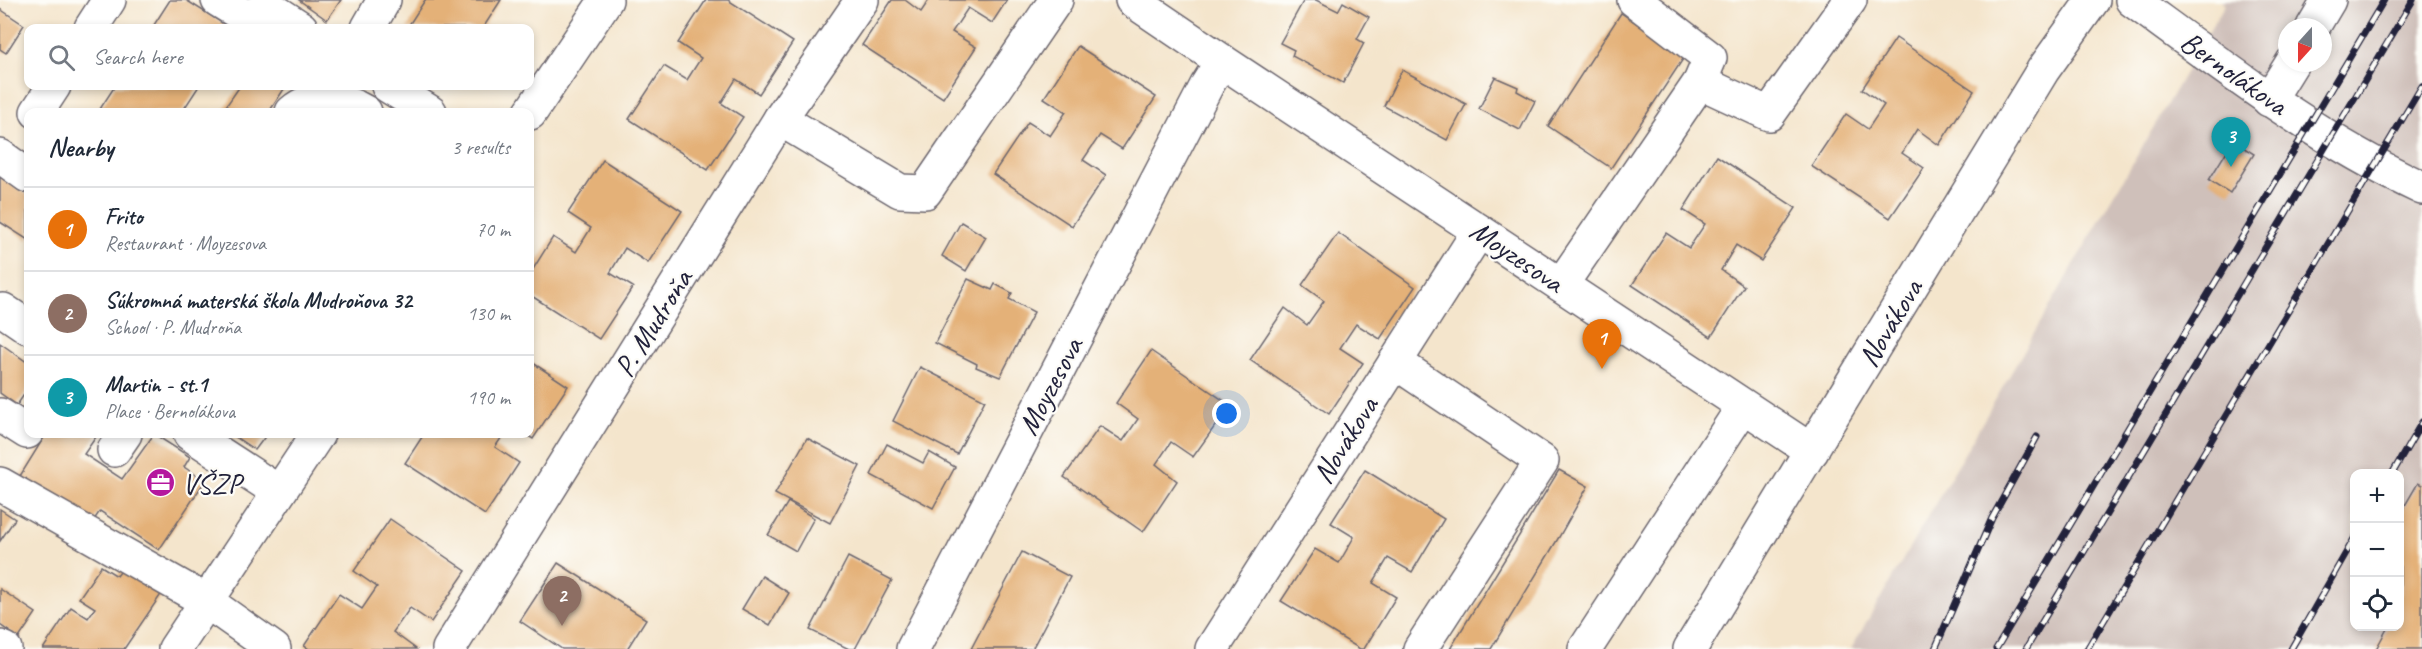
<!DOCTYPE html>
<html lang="en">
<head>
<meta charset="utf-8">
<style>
	:root { --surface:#fff; --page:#f2f2f3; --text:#1f2937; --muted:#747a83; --line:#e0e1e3; --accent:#111827 }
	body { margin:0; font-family:Caveat,sans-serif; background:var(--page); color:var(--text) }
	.controls { position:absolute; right:18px; bottom:18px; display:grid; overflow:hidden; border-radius:12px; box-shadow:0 3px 9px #0003 }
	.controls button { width:54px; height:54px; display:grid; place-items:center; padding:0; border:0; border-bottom:2px solid var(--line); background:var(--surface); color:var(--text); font:30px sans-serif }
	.compass { position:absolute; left:2278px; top:18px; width:54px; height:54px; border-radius:50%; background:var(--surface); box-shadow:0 3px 9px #0003; rotate:201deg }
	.you { position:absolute; left:1227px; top:414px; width:21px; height:21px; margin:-15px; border:4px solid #fff; border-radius:50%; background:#1a73e8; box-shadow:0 0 0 9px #1a73e833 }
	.badge { display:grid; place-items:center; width:39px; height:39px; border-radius:50%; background:var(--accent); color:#fff; font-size:20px; font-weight:700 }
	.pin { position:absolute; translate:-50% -50px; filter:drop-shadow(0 2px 3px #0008) }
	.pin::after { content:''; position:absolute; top:32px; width:21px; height:18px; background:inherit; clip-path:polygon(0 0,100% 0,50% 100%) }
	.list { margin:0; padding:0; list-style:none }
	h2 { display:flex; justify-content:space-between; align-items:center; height:78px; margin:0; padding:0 24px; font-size:26px }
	h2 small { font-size:20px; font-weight:400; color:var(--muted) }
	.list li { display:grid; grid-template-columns:39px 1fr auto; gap:18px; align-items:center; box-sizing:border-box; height:84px; padding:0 24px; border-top:2px solid var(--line) }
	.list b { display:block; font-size:22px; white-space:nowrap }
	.list p { margin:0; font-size:20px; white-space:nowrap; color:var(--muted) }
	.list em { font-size:20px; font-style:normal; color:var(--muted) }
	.icon { flex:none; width:33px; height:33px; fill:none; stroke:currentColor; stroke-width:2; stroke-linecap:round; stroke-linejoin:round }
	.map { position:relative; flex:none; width:2422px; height:649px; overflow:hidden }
	.search { position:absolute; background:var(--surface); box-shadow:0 3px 9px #0003; left:24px; top:24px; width:510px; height:66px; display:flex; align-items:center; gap:15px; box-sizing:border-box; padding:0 21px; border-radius:12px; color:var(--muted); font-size:22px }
	.panel { position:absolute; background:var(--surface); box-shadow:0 3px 9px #0003; left:24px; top:108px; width:510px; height:330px; border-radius:12px }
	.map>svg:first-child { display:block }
</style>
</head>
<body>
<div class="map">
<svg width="2422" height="649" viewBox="0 0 2422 649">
	<rect width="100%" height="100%" fill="#fdfcf7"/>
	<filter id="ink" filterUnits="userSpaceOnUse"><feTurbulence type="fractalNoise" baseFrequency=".0167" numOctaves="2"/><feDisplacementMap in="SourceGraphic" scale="12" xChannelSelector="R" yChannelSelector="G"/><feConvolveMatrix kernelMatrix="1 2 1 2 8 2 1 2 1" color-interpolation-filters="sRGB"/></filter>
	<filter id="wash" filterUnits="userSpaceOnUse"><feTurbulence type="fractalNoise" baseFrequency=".008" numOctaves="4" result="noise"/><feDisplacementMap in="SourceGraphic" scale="24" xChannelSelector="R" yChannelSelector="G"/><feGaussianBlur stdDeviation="1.35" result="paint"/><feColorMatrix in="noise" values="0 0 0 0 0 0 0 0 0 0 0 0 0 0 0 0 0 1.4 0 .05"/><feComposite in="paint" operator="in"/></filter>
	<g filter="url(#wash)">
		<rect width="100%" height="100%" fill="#f4e5cc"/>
		<path fill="#cfc0ba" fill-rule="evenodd" d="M2221 0H2422V649H1851L2225 4ZM2287 27H2323V63H2287ZM2354 474H2400V626H2354Z"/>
		<g id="blocks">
			<g fill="#e4b178">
				<path d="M170 0H186L230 28H152Z"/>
				<path d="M299 0H341L327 20Z"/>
				<path d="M425 0H501L483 28H407Z"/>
				<path d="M706 0H728L793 42 759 94 736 79 721 103 743 117 708 170 629 119 664 66 687 80 701 58 678 43Z"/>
				<path d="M892 0H905L921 12 929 0H1007L992 23 968 8 952 32 976 47 943 98 862 45Z"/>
				<path d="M1304 0H1316L1338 11 1343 2 1369 17 1357 39 1364 43 1343 83 1292 56 1294 50 1280 43Z"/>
				<path d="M0 9 24 25 6 53 0 49Z"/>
				<path d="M1621 13 1685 56 1611 168 1548 126Z"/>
				<path d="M1896 38 1974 91 1939 145 1917 129 1902 153 1924 168 1890 218 1811 166 1846 114 1868 129 1884 105 1862 89Z"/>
				<path d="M1078 46 1156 97 1122 149 1100 135 1083 160 1106 175 1072 226 993 174 1028 122 1050 136 1066 112 1044 98Z"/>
				<path d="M1402 70 1466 104 1447 140 1384 106Z"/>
				<path d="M1495 77 1518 87 1517 91 1535 101 1520 130 1479 109Z"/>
				<path d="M115 86H199L182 112H98Z"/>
				<path d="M240 86H286L269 112H222Z"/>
				<path d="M2233 141 2254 154 2230 193 2209 180Z"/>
				<path d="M1717 156 1796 208 1761 261 1736 245 1721 270 1744 286 1711 337 1632 285 1666 233 1689 248 1705 224 1683 210Z"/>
				<path d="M603 160 682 211 648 263 625 248 610 273 633 287 599 339 530 295V274L553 237 576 252 591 228 568 213Z"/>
				<path d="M0 177 28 195V240L0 222Z"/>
				<path d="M961 222 986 237 966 271 942 256Z"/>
				<path d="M1338 233 1415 287 1380 339 1356 324 1340 348 1363 363 1329 414 1250 360 1285 308 1307 325 1324 301 1302 285Z"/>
				<path d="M968 279 992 290 995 284 1012 293 1009 299 1034 312 1000 377 976 367 977 364 935 343Z"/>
				<path d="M0 343 28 363V389L17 405 0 393Z"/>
				<path d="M1151 351 1230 405 1193 457 1171 442 1156 464 1177 481 1143 532 1064 477 1100 426 1123 441 1138 419 1116 403Z"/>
				<path d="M530 361 568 386 533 439 525 434H530Z"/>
				<path d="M920 367 985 400 957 454 893 421Z"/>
				<path d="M46 434H98L84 454 122 479 154 434 190 457 184 467 205 481 159 550 100 511 92 523 20 476Z"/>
				<path d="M231 434H267L255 450Z"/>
				<path d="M424 434H504L495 447 519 463 485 515 405 463Z"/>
				<path d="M807 438 860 466 830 523 775 494Z"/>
				<path d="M887 444 923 463 929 452 955 467 933 508 871 475Z"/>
				<path d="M1365 470 1444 519 1412 572 1388 558 1373 583 1396 597 1364 649H1360L1281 601 1315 549 1339 563 1354 537 1331 523Z"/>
				<path d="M1559 470 1588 486 1559 537 1491 649H1450Z"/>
				<path d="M2418 483 2422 485V649H2376L2388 627H2400V514Z"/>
				<path d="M788 502 814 518 796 551 768 535Z"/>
				<path d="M0 509 15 519 0 541Z"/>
				<path d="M390 519 466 571 431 622 410 608 393 632 416 649H309L304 646 339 594 362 609 377 587 354 571Z"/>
				<path d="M1022 552 1070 577 1032 649H971Z"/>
				<path d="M848 557 892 580 855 649H849L810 630Z"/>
				<path d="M558 563 646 619 627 649H562L520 621Z"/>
				<path d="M101 566 117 576 124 567 162 593 124 649H43L71 607 88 618 95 608 79 598Z"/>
				<path d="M762 576 789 593 770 625 742 609Z"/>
				<path d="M0 589 36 613 19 638 0 625Z"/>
			</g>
		</g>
	</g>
	<g filter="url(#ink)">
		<use href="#blocks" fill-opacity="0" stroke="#6c666e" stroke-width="1.5"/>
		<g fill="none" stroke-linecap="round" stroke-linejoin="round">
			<defs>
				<g id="minor">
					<path d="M218 0 244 16 275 11 301 28"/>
					<path d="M1132 0 1222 61"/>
					<path d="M2132 0C2225 68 2317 139 2422 188"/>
					<path d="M2313 27 2329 0"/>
					<path d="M91 28 109 0"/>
					<path d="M368 28 384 0"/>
					<path d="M1700 82 1769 114 1850 0"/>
					<path d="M388 86 430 112"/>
					<path d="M2269 100 2292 63"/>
					<path d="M37 112 54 86"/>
					<path d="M292 112C314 93 342 98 365 112"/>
					<path d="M780 119 900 191 925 192 1056 0"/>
					<path d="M0 156 28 176"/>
					<path d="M1561 285 1700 82 1710 58 1634 0"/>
					<path d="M3 310 28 327"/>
					<path d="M1395 362 1542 461 1420 649"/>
					<path d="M0 415 27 432 28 430"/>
					<path d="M190 434 279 492"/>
					<path d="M114 450 125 434"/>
					<path d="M0 484 206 601 274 649"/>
					<path d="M0 647 5 649"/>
					<path d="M449 649 780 119 862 0"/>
					<path d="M913 649 1207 85 1222 61 1812 451"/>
					<path d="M1212 649 1479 231"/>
					<path d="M1585 649 1743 407"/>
					<path d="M1690 649 2043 70 2093 0"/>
				</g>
				<g id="major">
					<path d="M530 113 606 0"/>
					<path d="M175 649 318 434"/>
				</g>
			</defs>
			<use href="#minor" stroke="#6c666e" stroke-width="36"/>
			<use href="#major" stroke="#6c666e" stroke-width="36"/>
			<use href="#minor" stroke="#fff" stroke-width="33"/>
			<use href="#major" stroke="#fff" stroke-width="33"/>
			<defs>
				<g id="rail">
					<path d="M2392 474 2422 422"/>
					<path d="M1935 649 1992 518 2037 437"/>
					<path d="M1996 649 2384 0"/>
					<path d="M2026 649 2413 0"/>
					<path d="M2087 649 2422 86"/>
					<path d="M2291 649 2354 539"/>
				</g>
			</defs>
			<use href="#rail" stroke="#22223b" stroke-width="7"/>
			<use href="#rail" stroke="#fdfcf7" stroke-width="4.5" stroke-dasharray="14" stroke-linecap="butt"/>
		</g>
	</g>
	<defs>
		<symbol id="office-disc" viewBox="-11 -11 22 22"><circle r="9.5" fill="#b5179e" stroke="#fdfcf7"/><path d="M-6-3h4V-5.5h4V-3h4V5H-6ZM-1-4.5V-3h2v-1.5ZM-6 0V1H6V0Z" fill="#fff"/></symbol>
	</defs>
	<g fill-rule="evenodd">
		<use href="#office-disc" x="144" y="466" width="33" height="33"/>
	</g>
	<g text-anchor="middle" stroke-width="4.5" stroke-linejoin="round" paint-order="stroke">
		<g font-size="30" fill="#22223b" stroke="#fdfcf7">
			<text transform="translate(2234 73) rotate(35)" y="10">Bernolákova</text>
			<text transform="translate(1517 256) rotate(34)" y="10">Moyzesova</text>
			<text transform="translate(653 323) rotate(-58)" y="10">P. Mudroňa</text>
			<text transform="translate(1890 323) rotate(-59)" y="10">Novákova</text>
			<text transform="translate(1050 386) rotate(-62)" y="10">Moyzesova</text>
			<text transform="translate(1345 440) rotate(-58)" y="10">Novákova</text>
		</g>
		<g font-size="30" fill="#22223b" stroke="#fdfcf7" text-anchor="start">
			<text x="182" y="493">VŠZP</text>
		</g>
	</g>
</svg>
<div class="controls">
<button>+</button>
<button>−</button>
<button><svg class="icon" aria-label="locate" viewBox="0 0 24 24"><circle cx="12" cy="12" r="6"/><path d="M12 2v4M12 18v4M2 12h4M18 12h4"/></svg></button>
</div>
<svg class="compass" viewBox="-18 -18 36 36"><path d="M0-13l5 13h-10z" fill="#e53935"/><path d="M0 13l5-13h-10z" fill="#747a83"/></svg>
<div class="you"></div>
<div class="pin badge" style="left:1602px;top:369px;background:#e8710a">1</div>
<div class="pin badge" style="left:562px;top:626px;background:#8d6e63">2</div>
<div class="pin badge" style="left:2231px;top:167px;background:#0f9aa8">3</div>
<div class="search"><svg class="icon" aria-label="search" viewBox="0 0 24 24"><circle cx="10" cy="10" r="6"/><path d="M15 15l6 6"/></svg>Search here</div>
<section class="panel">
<h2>Nearby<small>3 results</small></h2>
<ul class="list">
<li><span class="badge" style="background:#e8710a">1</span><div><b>Frito</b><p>Restaurant · Moyzesova</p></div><em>70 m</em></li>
<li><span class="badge" style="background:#8d6e63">2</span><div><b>Súkromná materská škola Mudroňova 32</b><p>School · P. Mudroňa</p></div><em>130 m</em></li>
<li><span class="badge" style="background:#0f9aa8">3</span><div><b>Martin - st.1</b><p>Place · Bernolákova</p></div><em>190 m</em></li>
</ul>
</section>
</div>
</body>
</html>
